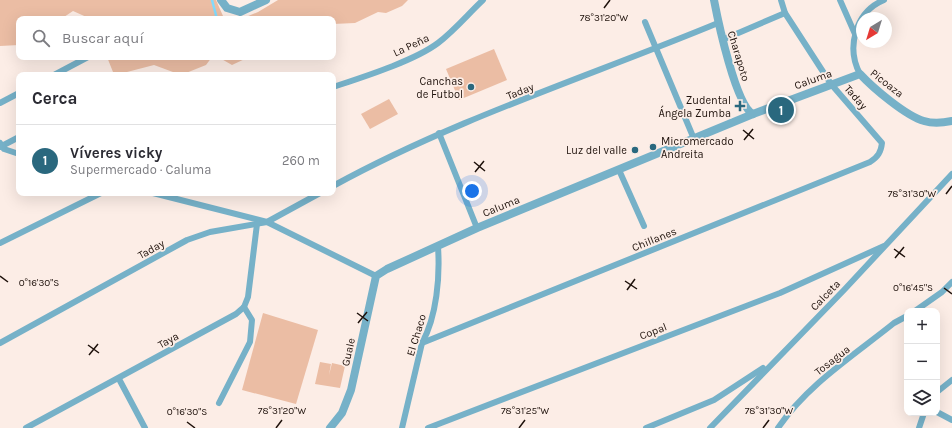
<!DOCTYPE html>
<html lang="es">
<head>
<meta charset="utf-8">
<style>
	:root { --surface:#fff; --page:#f2f2f3; --text:#2b2b33; --muted:#7c7c81; --line:#e1e1e2; --accent:#2a687e }
	body { margin:0; font-family:Karla,sans-serif; background:var(--page); color:var(--text) }
	.controls { position:absolute; right:12px; bottom:12px; display:grid; overflow:hidden; border-radius:8px; box-shadow:0 4px 16px #0002 }
	.controls button { width:36px; height:36px; display:grid; place-items:center; padding:0; border:0; border-bottom:1px solid var(--line); background:var(--surface); color:var(--text); font:20px sans-serif }
	.compass { position:absolute; left:856px; top:12px; width:36px; height:36px; border-radius:50%; background:var(--surface); box-shadow:0 4px 16px #0002; rotate:218deg }
	.you { position:absolute; left:472px; top:191px; width:14px; height:14px; margin:-10px; border:3px solid #fff; border-radius:50%; background:#1a73e8; box-shadow:0 0 0 6px #1a73e833 }
	.badge { display:grid; place-items:center; width:26px; height:26px; border-radius:50%; background:var(--accent); color:#fff; font-size:13px; font-weight:700 }
	.pin { position:absolute; translate:-50% -50%; border:2px solid #fff; box-shadow:0 1px 4px #0006 }
	.list { margin:0; padding:0; list-style:none }
	h2 { display:flex; justify-content:space-between; align-items:center; height:52px; margin:0; padding:0 16px; font-size:17px }
	h2 small { font-size:13px; font-weight:400; color:var(--muted) }
	.list li { display:grid; grid-template-columns:26px 1fr auto; gap:12px; align-items:center; box-sizing:border-box; height:72px; padding:0 16px; border-top:1px solid var(--line) }
	.list b { display:block; font-size:15px; white-space:nowrap }
	.list p { margin:0; font-size:13px; white-space:nowrap; color:var(--muted) }
	.list em { font-size:13px; font-style:normal; color:var(--muted) }
	.icon { flex:none; width:22px; height:22px; fill:none; stroke:currentColor; stroke-width:2; stroke-linecap:round; stroke-linejoin:round }
	.map { position:relative; flex:none; width:952px; height:428px; overflow:hidden }
	.search { position:absolute; background:var(--surface); box-shadow:0 4px 16px #0002; left:16px; top:16px; width:320px; height:44px; display:flex; align-items:center; gap:10px; box-sizing:border-box; padding:0 14px; border-radius:8px; color:var(--muted); font-size:15px }
	.panel { position:absolute; background:var(--surface); box-shadow:0 4px 16px #0002; left:16px; top:72px; width:320px; height:124px; border-radius:8px }
	.map>svg:first-child { display:block }
</style>
</head>
<body>
<div class="map">
<svg width="952" height="428" viewBox="0 0 952 428">
	<rect width="100%" height="100%" fill="#fcede6"/>
	<g fill="#ebbda4">
		<path d="M0 0H216L223 16 241 19 258 12 278 0H408L402 6 386 13 378 12 355 23 333 24V19H91L73 11 61 19H19V45L0 46Z"/>
		<path d="M494 49 507 80 459 100 446 69Z"/>
		<path d="M107 57H212L206 65 181 75 154 65 127 72H113Z"/>
		<path d="M218 57H249L232 65Z"/>
		<path d="M389 99 398 114 370 129 361 114Z"/>
		<path d="M263 313 318 330 296 404 242 390Z"/>
		<path d="M320 362 331 364 329 375 332 363 345 366 340 388 315 384Z"/>
	</g>
	<g fill="none" stroke-linecap="round" stroke-linejoin="round">
		<g stroke="#82dafb" stroke-width="2.5">
			<path d="M212 0 217 19"/>
			<path d="M227 57 228 58"/>
		</g>
		<g stroke="#76b1c8" stroke-width="6">
			<path d="M840 0 855 34"/>
			<path d="M645 22 694 139"/>
			<path d="M722 40 785 13"/>
			<path d="M860 74C846 48 855 12 884 0"/>
			<path d="M54 75 88 57"/>
			<path d="M333 87C363 77 414 61 438 43 455 30 468 14 483 0"/>
			<path d="M0 103 19 93"/>
			<path d="M439 133 477 228"/>
			<path d="M0 143 4 149 19 154"/>
			<path d="M0 147 19 137"/>
			<path d="M619 170 644 226"/>
			<path d="M333 186C455 119 590 76 718 23"/>
			<path d="M153 193 267 222 376 276"/>
			<path d="M0 243 101 193"/>
			<path d="M915 311 942 292 952 282"/>
			<path d="M0 343 187 240 210 232 267 222 320 193"/>
			<path d="M422 343 870 162C878 157 881 152 882 143L831 84 785 13 781 0"/>
			<path d="M119 379 145 428"/>
			<path d="M937 392 952 380"/>
			<path d="M219 403 250 342 252 320 244 307"/>
			<path d="M937 412 952 420"/>
			<path d="M26 428 236 314 244 307 248 297 257 224"/>
			<path d="M402 428 422 343C437 316 440 276 438 247"/>
			<path d="M428 428 780 293 884 246"/>
			<path d="M646 428 714 400 763 368"/>
			<path d="M710 428 844 290 952 174"/>
			<path d="M778 428C807 385 853 356 894 323L907 316"/>
			<path d="M919 428 924 413"/>
		</g>
		<g stroke="#76b1c8" stroke-width="8">
			<path d="M221 0 227 8 240 12 266 0"/>
			<path d="M714 0C718 21 736 106 753 114"/>
			<path d="M330 428 342 413 351 390 376 276 387 269 477 228 753 114 860 74C873 88 906 116 924 121 933 124 943 123 952 121"/>
		</g>
	</g>
	<path fill="none" stroke="#1f120c" stroke-width="1.5" d="M604 8 610 0M743 130 754 139M744 140 753 129M474 162 485 171M475 172 484 161M946 194 952 186M894 249 905 257M895 258 904 247M0 276 8 282M625 281 637 289M944 288 952 294M627 290 635 279M357 313 368 321M358 323 367 312M88 345 99 353M89 355 98 344M187 422 195 428M276 428 282 420M519 428 525 420M763 428 769 420"/>
	<g fill="#2a687e" stroke="#fcede6" stroke-width="1.5">
		<circle cx="471" cy="87" r="4"/>
		<path d="M738 100h4v4h4v4h-4v4h-4v-4h-4v-4h4z"/>
		<circle cx="653" cy="147" r="4"/>
		<circle cx="635" cy="150" r="4"/>
	</g>
	<g text-anchor="middle" stroke-width="3.5" stroke-linejoin="round" paint-order="stroke">
		<g font-size="11" fill="#1f120c" stroke="#fcede6">
			<text transform="translate(411 45) rotate(-25)" y="4">La Peña</text>
			<text transform="translate(739 56) rotate(73)" y="4">Charapoto</text>
			<text transform="translate(813 79) rotate(-20)" y="4">Caluma</text>
			<text transform="translate(887 83) rotate(38)" y="4">Picoaza</text>
			<text transform="translate(520 91) rotate(-21)" y="4">Taday</text>
			<text transform="translate(856 97) rotate(49)" y="4">Taday</text>
			<text transform="translate(501 206) rotate(-22)" y="4">Caluma</text>
			<text transform="translate(654 239) rotate(-22)" y="4">Chillanes</text>
			<text transform="translate(151 249) rotate(-29)" y="4">Taday</text>
			<text transform="translate(825 295) rotate(-46)" y="4">Calceta</text>
			<text transform="translate(653 331) rotate(-21)" y="4">Copal</text>
			<text transform="translate(416 335) rotate(-73)" y="4">El Chaco</text>
			<text transform="translate(168 340) rotate(-29)" y="4">Taya</text>
			<text transform="translate(348 352) rotate(-77)" y="4">Guale</text>
			<text transform="translate(832 360) rotate(-38)" y="4">Tosagua</text>
		</g>
		<g font-size="11" fill="#1f120c" stroke="#fcede6" text-anchor="end">
			<text x="463" y="85">Canchas<tspan x="463" dy="13">de Futbol</tspan></text>
			<text x="731" y="104">Zudental<tspan x="731" dy="13">Ángela Zumba</tspan></text>
			<text x="661" y="145" text-anchor="start">Micromercado<tspan x="661" dy="13">Andreita</tspan></text>
			<text x="627" y="154">Luz del valle</text>
		</g>
	</g>
	<g font-size="10" text-anchor="middle" fill="#1f120c" stroke="#fcede6" stroke-width="3.5" stroke-linejoin="round" paint-order="stroke">
		<text x="604" y="21">78°31'20"W</text>
		<text x="912" y="197">78°31'30"W</text>
		<text x="39" y="286">0°16'30"S</text>
		<text x="913" y="291">0°16'45"S</text>
		<text x="282" y="414">78°31'20"W</text>
		<text x="525" y="414">78°31'25"W</text>
		<text x="769" y="414">78°31'30"W</text>
		<text x="187" y="415">0°16'30"S</text>
	</g>
</svg>
<div class="controls">
<button>+</button>
<button>−</button>
<button><svg class="icon" aria-label="layers" viewBox="0 0 24 24"><path d="M12 4l9 5-9 5-9-5zM3 14l9 5 9-5"/></svg></button>
</div>
<svg class="compass" viewBox="-18 -18 36 36"><path d="M0-13l5 13h-10z" fill="#e53935"/><path d="M0 13l5-13h-10z" fill="#7c7c81"/></svg>
<div class="you"></div>
<div class="pin badge" style="left:781px;top:110px">1</div>
<div class="search"><svg class="icon" aria-label="search" viewBox="0 0 24 24"><circle cx="10" cy="10" r="6"/><path d="M15 15l6 6"/></svg>Buscar aquí</div>
<section class="panel">
<h2>Cerca<small></small></h2>
<ul class="list">
<li><span class="badge">1</span><div><b>Víveres vicky</b><p>Supermercado · Caluma</p></div><em>260 m</em></li>
</ul>
</section>
</div>
</body>
</html>
